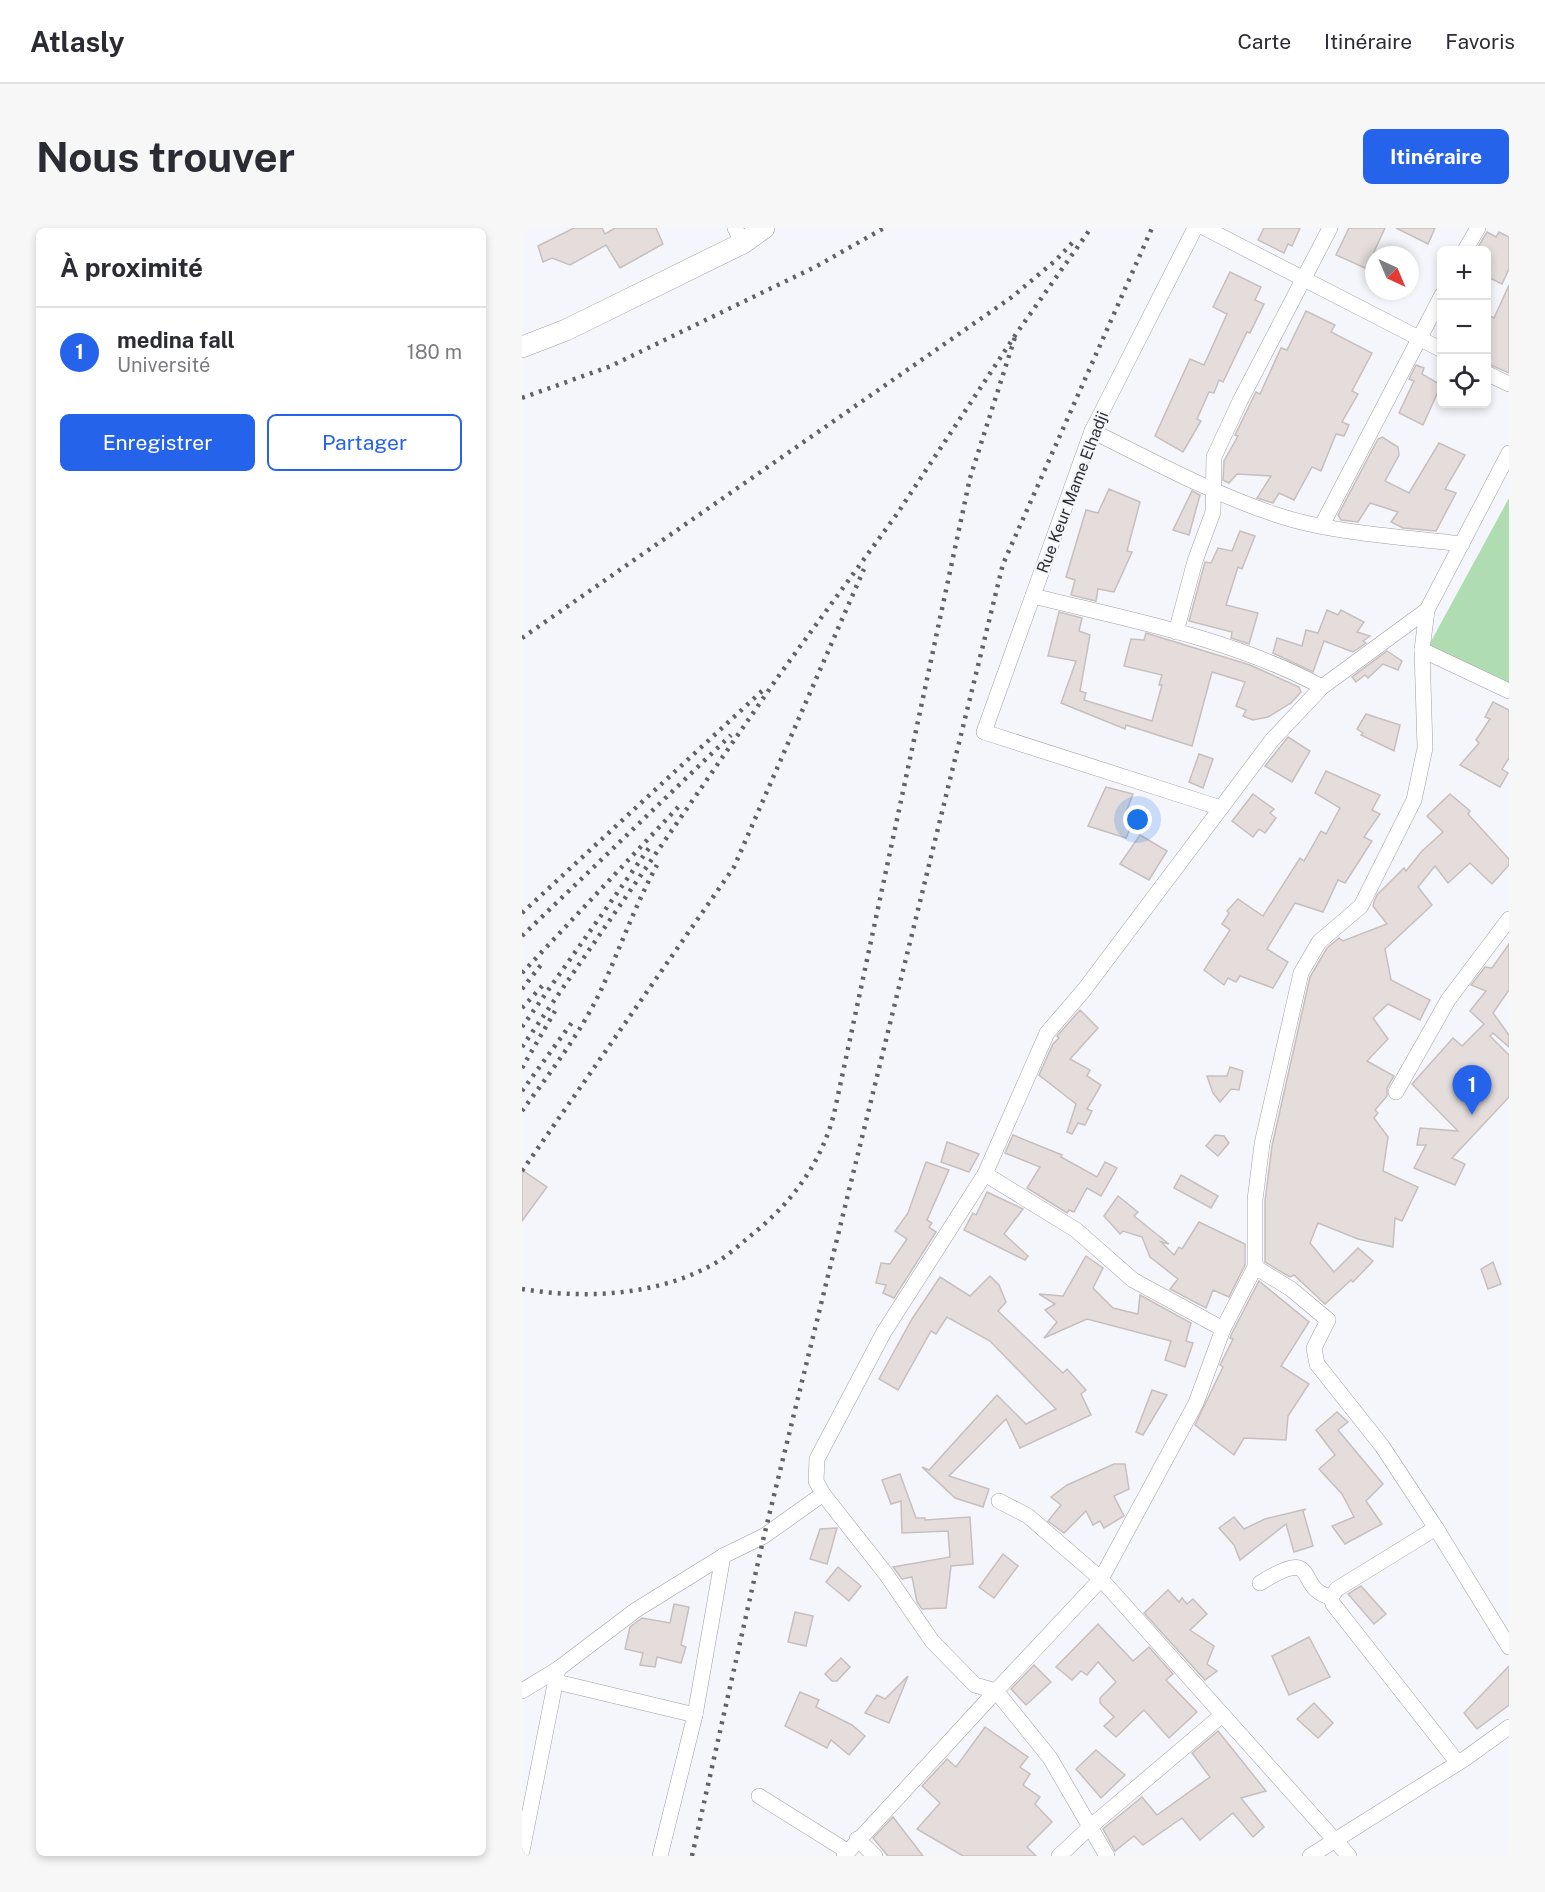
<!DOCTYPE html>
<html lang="fr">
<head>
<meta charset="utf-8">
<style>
	:root { --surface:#fff; --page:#f7f7f7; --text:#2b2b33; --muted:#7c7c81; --line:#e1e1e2; --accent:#2563eb }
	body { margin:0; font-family:"Public Sans",sans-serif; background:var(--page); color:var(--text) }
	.controls { position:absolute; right:18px; top:18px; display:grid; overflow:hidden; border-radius:9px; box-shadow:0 3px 9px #0003 }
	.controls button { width:54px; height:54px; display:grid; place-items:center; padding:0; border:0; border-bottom:2px solid var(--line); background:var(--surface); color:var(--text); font:30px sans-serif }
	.compass { position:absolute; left:843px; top:18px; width:54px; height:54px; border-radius:50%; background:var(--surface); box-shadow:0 3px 9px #0003; rotate:136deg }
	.you { position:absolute; left:616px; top:592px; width:21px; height:21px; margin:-15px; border:4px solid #fff; border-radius:50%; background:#1a73e8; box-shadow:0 0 0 9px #1a73e833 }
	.badge { display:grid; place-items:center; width:39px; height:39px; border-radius:50%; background:var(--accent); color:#fff; font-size:20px; font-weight:700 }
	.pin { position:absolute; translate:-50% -50px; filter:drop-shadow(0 2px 3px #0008) }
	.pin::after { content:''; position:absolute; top:32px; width:21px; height:18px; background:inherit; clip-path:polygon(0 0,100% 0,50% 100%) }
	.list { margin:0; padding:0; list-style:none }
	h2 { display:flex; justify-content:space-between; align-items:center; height:78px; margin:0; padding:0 24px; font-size:26px }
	h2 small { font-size:20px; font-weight:400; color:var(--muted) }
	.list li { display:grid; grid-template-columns:39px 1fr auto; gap:18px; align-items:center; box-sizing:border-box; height:90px; padding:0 24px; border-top:2px solid var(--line) }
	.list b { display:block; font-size:22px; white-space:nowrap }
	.list p { margin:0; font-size:20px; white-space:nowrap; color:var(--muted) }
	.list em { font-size:20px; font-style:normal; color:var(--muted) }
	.actions { display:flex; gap:12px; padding:18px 24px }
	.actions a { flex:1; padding:14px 0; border:2px solid var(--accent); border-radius:9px; text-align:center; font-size:21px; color:var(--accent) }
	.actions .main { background:var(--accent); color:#fff }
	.icon { flex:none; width:33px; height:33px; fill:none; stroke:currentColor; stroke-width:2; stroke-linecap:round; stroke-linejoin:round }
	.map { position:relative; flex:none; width:987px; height:1628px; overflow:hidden; border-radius:9px }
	header { display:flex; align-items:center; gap:36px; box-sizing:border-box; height:84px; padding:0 30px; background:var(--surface); border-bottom:2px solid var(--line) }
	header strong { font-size:28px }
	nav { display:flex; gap:33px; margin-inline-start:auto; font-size:21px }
	.intro { display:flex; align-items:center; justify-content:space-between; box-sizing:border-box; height:144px; padding:0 36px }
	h1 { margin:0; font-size:42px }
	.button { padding:15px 27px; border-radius:9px; background:var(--accent); color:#fff; font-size:21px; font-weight:700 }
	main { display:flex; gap:36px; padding:0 36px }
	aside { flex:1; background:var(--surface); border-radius:9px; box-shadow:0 3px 9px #0003 }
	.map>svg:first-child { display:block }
</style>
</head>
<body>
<header>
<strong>Atlasly</strong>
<nav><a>Carte</a><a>Itinéraire</a><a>Favoris</a></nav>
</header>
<div class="intro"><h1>Nous trouver</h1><a class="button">Itinéraire</a></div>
<main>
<aside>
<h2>À proximité<small></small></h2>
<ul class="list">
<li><span class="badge">1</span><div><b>medina fall</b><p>Université</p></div><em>180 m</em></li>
</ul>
<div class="actions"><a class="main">Enregistrer</a><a>Partager</a></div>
</aside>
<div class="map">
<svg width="987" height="1628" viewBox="0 0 987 1628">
	<rect width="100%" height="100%" fill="#f5f6fc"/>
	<path fill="#afddb1" d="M987 270V455L907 417Z"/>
	<g fill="#e4dddb" stroke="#c7bfbe" stroke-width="1.5">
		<path d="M52 0H80L83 6 93 0H134L141 16 98 40 84 17 48 37 30 30 21 34 16 18Z"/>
		<path d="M742 0H778L770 18 766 16 762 25 736 12Z"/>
		<path d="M827 0H863L852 24V44L814 27Z"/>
		<path d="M874 0H913L906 16Z"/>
		<path d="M965 4 974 9 977 4 987 9V41L980 56 964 48V22L956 19Z"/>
		<path d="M708 44 739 59 733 72 742 76 728 105 725 104 701 154 697 152 692 165 687 164 675 191 679 193 661 224 633 208 668 131 682 137 705 86 691 79Z"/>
		<path d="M987 57V145L964 135V86L972 90Z"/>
		<path d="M784 83 813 97 809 104 850 125 830 163 836 166 820 194 827 197 822 208 814 206 799 243 790 239 772 272 757 265 751 275 735 270 749 248 715 246 707 255 701 252 702 233 716 208 713 207 734 164 738 166 759 120 765 122Z"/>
		<path d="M894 137 902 140 900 146 919 157 901 197 877 185 892 153 887 151Z"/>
		<path d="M860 209 876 219 877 227 863 253 887 265 917 215 943 227 923 261 934 265 914 303 881 300 869 294 876 284 848 275 836 294 819 292 816 287 856 211Z"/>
		<path d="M587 261 618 274 605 323 610 324 592 364 576 361 574 373 549 367 553 352 544 349 564 282 576 285Z"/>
		<path d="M670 263 678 267 667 307 651 302Z"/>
		<path d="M718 303 733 308 720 341 716 339 704 377 736 385 727 416 709 410 710 404 667 393 683 334 689 335 696 320 710 323Z"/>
		<path d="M805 382 816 387 819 382 842 394 835 404 848 408 841 413 844 415 831 424 802 413 791 444 751 425 755 410 780 418 784 402 796 405Z"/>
		<path d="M537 384 560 390 557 403 568 407 558 463 564 465 562 472 630 493 640 457H637L640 447 602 438 609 411 622 412 624 405 728 437 777 459 779 464 769 475 746 489 731 492 721 488 724 482 714 478 723 454 690 444 670 518 604 497 603 501 539 475 554 433 526 428Z"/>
		<path d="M865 423 880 433 876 442 861 436 846 450 843 447 834 454 830 449Z"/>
		<path d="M971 474 987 482V530L980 541 986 545 978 559 938 537 957 515 954 512 968 491 963 489Z"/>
		<path d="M844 486 878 497 872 523 839 507 841 505 835 501Z"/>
		<path d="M766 509 788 523 770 554 743 538Z"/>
		<path d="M677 526 691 531 681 560 667 554Z"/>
		<path d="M804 543 858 567 850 582 858 586 842 609 850 613 823 655 816 652 801 684 773 675 745 721 766 734 751 760 718 748 714 754 706 750 702 757 682 742 708 702 700 696 707 685 705 683 716 671 741 688 778 630 782 633 799 603 804 606 818 580 793 565Z"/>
		<path d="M584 559 611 566 602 589 612 592 604 610 566 598Z"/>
		<path d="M731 566 752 581 748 585 754 590 743 605 737 601 731 609 710 593Z"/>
		<path d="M928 566 948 583 946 586 987 631V637L970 656 948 635 926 655 913 638 896 659 910 677 863 721 869 752 908 772 898 792 866 776 851 790 866 811 845 833 872 848 865 860V868L853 882 856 885 852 890 866 909 861 943 896 959 880 993 873 990 871 1019 836 1011 796 995 788 1015 812 1044 836 1020 851 1033 831 1054 829 1052 803 1076 772 1047 768 1049 743 1034V973L750 918 788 749 805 720 817 710 821 713 865 696 851 678 852 674 855 667 882 640 884 643 900 623 921 604 905 588Z"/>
		<path d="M618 607 645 623 627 652 598 636Z"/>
		<path d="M987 716V762L971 785 987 807V819L971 805 968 808 987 827V869L930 930 943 936 933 957 892 940 904 917H895L898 900 936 903 890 856 931 810 940 818 962 796 948 783 964 763 949 757 963 739 970 740Z"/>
		<path d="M558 782 576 800 548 831 568 842 565 848 579 857 565 881 570 883 563 897 556 895 550 906 545 904 554 876 517 847 531 816 537 810 535 808Z"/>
		<path d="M708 839 721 843 717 862 709 861 698 874 691 865 685 848H705Z"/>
		<path d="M491 907 540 927 539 929 575 949 583 934 595 940 579 968 565 960 552 984 547 982 545 985 505 960 518 939 483 925Z"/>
		<path d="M693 907 702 908 707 915 696 928 684 918Z"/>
		<path d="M425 914 457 926 447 944 419 934Z"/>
		<path d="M404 934 427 942 405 992 410 995 407 999 414 1004 372 1070 361 1065 364 1057 354 1055 359 1035 368 1036 385 1011 373 1003 386 985Z"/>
		<path d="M0 942 25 959 0 993Z"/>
		<path d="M659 947 696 968 689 980 652 960Z"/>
		<path d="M465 964 501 981 482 1006 506 1028 503 1032 442 1002 451 985 454 987Z"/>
		<path d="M596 968 616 984 612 988 647 1016 639 1014 652 1027 657 1019 660 1021 677 994 723 1016V1037L707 1069 691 1062 684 1080 648 1061 656 1051 628 1029 620 1009 601 1003 598 1006 582 988Z"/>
		<path d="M564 1028 581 1040 571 1060 591 1080 616 1086 618 1067 669 1095 664 1113 671 1115 663 1139 643 1132 649 1113 565 1091 522 1110 535 1094 523 1082 533 1076 517 1066 541 1068Z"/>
		<path d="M971 1034 979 1056 966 1061 959 1041Z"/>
		<path d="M468 1048 477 1057 484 1074 476 1083 541 1145 545 1141 564 1162 559 1166 569 1187 498 1220 484 1191 427 1248 467 1261 461 1279 433 1270 400 1239 407 1242 475 1167 504 1196 534 1181 468 1113 425 1089 414 1106 409 1103 376 1162 357 1151 390 1091 418 1049 448 1068Z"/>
		<path d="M737 1053 787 1094 759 1138 787 1156 766 1188 764 1212 722 1210 712 1227 673 1197 701 1139 698 1137 711 1111 708 1110 710 1105Z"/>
		<path d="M630 1162 645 1167 621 1207 614 1204Z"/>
		<path d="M815 1184 826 1194 816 1202 861 1256 844 1273 860 1296 823 1316 810 1298 832 1289 820 1266 797 1241 813 1227 794 1202Z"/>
		<path d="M592 1236H603L607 1261 592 1268 602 1288 582 1300 578 1293 571 1297 564 1283 542 1305 526 1293 539 1277 529 1269 545 1257Z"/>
		<path d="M378 1246 394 1290H403V1292L448 1289 451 1336 429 1338 424 1380 400 1381 395 1374 390 1349 380 1351 371 1339 428 1329 426 1303 380 1305 379 1273 369 1276 360 1252Z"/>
		<path d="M784 1281 781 1283 791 1318 772 1324 764 1296 718 1332 712 1317 697 1300 712 1289 722 1301 743 1291Z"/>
		<path d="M315 1300 305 1336 288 1331 298 1301Z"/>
		<path d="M481 1326 496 1338 472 1370 457 1359Z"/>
		<path d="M316 1339 339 1358 327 1373 304 1354Z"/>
		<path d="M839 1358 864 1386 852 1396 826 1366Z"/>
		<path d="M646 1362 657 1374 660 1370 665 1376 671 1371 685 1386 668 1402 692 1418 685 1436 695 1443 683 1452 622 1385Z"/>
		<path d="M152 1376 167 1379 159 1417 164 1419 159 1435 135 1429 133 1439 118 1437 121 1425 103 1421 108 1399 120 1390 148 1395Z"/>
		<path d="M273 1384 291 1388 284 1418 266 1414Z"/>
		<path d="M576 1396 611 1433 627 1419 651 1446 644 1452 675 1484 647 1510 622 1482 594 1509 582 1498 592 1489 578 1475V1470L594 1454 576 1434 565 1447 559 1443 550 1452 534 1439Z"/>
		<path d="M787 1409 808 1449 767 1467 750 1428Z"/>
		<path d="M319 1430 328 1439 315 1453H310L303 1446Z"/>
		<path d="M512 1437 529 1454 504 1477 489 1461Z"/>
		<path d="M987 1438V1477L955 1501 942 1485Z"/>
		<path d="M386 1448 367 1495 343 1485 355 1467 363 1471Z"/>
		<path d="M278 1464 297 1472 294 1479 330 1497 343 1508 327 1527 309 1512 305 1520 263 1498Z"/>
		<path d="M792 1475 811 1495 796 1510 775 1491Z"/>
		<path d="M463 1499 506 1529 498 1539 508 1546 501 1557 518 1569 513 1576 530 1594 505 1619 514 1628H441L395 1601 418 1575 400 1558 425 1531 434 1539Z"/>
		<path d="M696 1503 744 1563 719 1570 742 1599 731 1609 711 1585 678 1612 660 1590 621 1617 612 1608 593 1623 581 1601 620 1569 635 1587 688 1549 670 1525Z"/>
		<path d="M574 1522 603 1547 579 1570 554 1541Z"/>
		<path d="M371 1589 401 1628H366L351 1610Z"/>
	</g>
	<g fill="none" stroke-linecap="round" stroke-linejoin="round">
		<defs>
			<g id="street">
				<path d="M213 0 221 15"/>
				<path d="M673 0 570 203 462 504 699 580 750 512 800 459"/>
				<path d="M683 0 920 122"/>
				<path d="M943 22 956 0"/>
				<path d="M964 145 987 156"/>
				<path d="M570 203C629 232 689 265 752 286 805 305 883 309 940 316"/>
				<path d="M800 297 920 67"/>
				<path d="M511 368C608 392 712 411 800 459L905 382"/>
				<path d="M654 404 673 333 691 284 692 229 718 173 808 0"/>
				<path d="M900 422 987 463"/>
				<path d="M874 864 926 772 987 691"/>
				<path d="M463 946 554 1002 611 1052 701 1101"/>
				<path d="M733 1039 769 1061 806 1092 792 1120 795 1136 860 1218 914 1300 815 1361 809 1369 811 1376 936 1535"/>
				<path d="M477 1273 506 1288 579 1351 827 1628"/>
				<path d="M914 1300 987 1419"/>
				<path d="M738 1355C800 1316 772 1362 809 1369"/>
				<path d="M35 1454 173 1487"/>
				<path d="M0 1463 36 1441 114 1382 201 1328 242 1308 301 1266"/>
				<path d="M237 1568 325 1623"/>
				<path d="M335 1611 353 1628"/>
				<path d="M0 1623 36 1441"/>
				<path d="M138 1628 173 1487 201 1328"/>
				<path d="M322 1628 474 1463 453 1457 410 1413 364 1346 301 1266 294 1253 295 1231 362 1104 463 946 525 805 562 762 699 580"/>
				<path d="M537 1628 568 1599 699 1488"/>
				<path d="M585 1628 528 1530 474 1463 579 1351 674 1175 701 1101 733 1039V972L740 916 779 745 797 714 839 678 892 572 903 520 900 422 905 382 987 225"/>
				<path d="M788 1628 944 1530 987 1499"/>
			</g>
			<path id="secondary" d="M0 119 44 102 221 15 242 0"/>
		</defs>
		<use href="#street" stroke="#9f9fa6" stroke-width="16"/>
		<use href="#secondary" stroke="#9f9fa6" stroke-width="22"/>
		<use href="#street" stroke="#fff" stroke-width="15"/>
		<use href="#secondary" stroke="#fff" stroke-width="21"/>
		<g stroke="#626265" stroke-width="4.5" stroke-dasharray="3 6" stroke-linecap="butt">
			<path d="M0 170 89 138 295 38 362 0"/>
			<path d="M0 410 490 69 534 32 552 13"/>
			<path d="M0 685 240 463"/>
			<path d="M0 708 209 507"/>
			<path d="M0 745 159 576"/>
			<path d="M0 761 22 733"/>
			<path d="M0 780 22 756"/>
			<path d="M0 799 127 620"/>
			<path d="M0 819 258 446 375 286 494 106 569 0"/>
			<path d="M0 840 33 783"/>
			<path d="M0 863 51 793"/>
			<path d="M0 883C30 842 64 798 84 751 101 712 115 674 135 637"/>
			<path d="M0 943 212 639 342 341"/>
			<path d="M0 1061C61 1071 132 1068 188 1038 204 1030 218 1016 232 1005 271 973 299 935 312 886L448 250 494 106"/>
			<path d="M170 1628 242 1308 481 336 630 0"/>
		</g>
	</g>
	<g text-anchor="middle" stroke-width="4.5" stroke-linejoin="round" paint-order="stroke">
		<g font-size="16" fill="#2e2e30" stroke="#f5f6fc">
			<text transform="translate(550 264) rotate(-69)" y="6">Rue Keur Mame Elhadji</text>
		</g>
	</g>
</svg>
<div class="controls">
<button>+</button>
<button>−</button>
<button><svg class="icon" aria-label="locate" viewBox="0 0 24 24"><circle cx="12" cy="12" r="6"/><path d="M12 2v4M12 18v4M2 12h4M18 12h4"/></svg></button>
</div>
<svg class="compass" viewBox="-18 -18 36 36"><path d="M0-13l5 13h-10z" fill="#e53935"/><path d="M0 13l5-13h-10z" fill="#7c7c81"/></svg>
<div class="you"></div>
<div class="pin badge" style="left:950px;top:887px">1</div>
</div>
</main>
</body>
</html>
